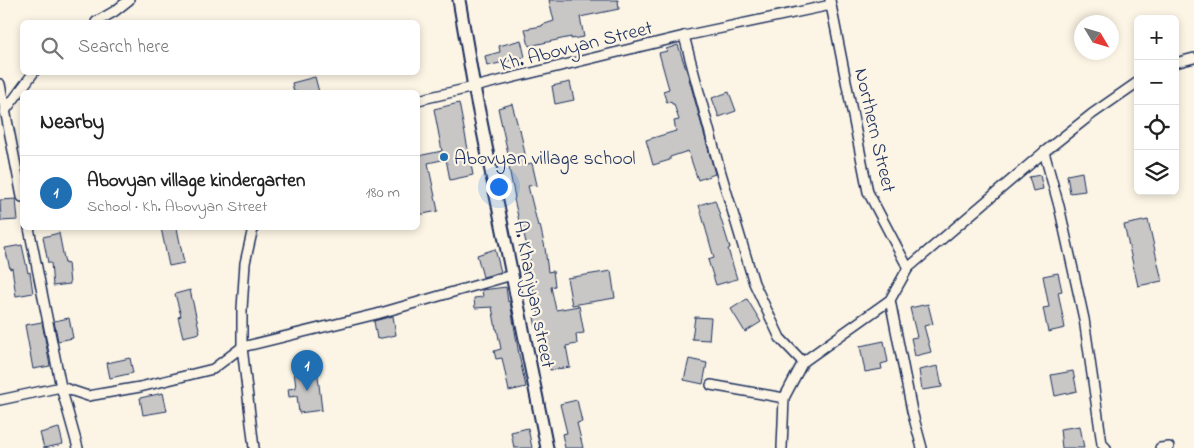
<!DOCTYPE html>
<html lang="en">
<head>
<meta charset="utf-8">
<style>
	:root { --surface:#fff; --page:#f2f2f2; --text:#222; --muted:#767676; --line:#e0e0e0; --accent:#1f6fb2 }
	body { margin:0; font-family:"Indie Flower",sans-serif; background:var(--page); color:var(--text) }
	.controls { position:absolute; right:15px; top:15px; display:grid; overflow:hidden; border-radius:8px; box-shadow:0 2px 8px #0003 }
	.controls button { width:45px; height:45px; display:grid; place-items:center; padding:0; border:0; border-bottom:1px solid var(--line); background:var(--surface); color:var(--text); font:25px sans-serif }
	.compass { position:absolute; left:1074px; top:15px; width:45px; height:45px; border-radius:50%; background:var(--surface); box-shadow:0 2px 8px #0003; rotate:128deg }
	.you { position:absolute; left:498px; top:186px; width:18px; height:18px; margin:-12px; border:4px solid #fff; border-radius:50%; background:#1a73e8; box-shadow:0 0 0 8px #1a73e833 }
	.badge { display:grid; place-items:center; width:32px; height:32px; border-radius:50%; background:var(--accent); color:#fff; font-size:16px; font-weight:700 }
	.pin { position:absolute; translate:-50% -41px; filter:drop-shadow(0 1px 2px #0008) }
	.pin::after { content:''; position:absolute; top:26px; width:18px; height:15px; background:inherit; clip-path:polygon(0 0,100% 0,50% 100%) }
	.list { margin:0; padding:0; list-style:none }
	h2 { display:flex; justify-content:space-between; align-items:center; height:65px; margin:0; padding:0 20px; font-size:21px }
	h2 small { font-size:16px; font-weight:400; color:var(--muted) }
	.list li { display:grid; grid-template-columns:32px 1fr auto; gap:15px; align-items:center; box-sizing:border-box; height:75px; padding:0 20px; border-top:1px solid var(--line) }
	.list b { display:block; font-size:19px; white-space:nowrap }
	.list p { margin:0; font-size:16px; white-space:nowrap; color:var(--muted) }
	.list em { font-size:16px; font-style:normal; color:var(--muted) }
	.icon { flex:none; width:28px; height:28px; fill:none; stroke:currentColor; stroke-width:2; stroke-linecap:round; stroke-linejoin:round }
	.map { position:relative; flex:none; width:1194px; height:448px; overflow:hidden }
	.search { position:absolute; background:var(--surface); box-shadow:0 2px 8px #0003; left:20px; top:20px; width:400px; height:55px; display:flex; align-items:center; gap:12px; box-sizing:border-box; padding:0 18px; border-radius:8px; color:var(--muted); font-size:19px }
	.panel { position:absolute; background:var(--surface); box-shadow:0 2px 8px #0003; left:20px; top:90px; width:400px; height:140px; border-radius:8px }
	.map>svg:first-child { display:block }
</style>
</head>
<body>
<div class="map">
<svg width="1194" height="448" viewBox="0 0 1194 448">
	<rect width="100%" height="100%" fill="#fcf5e5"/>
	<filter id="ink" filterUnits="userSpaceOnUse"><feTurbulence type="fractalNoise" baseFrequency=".02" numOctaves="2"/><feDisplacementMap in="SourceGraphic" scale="10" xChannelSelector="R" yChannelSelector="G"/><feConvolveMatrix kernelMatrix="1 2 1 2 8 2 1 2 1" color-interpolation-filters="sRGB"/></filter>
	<g filter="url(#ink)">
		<g fill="#c8c7c6" stroke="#1b2f5e">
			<path d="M549 0H618L619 9 580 17 584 37 571 39V37L529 46 525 29 542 26V25L554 21Z"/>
			<path d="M521 40 525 57 487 66 485 56 500 52 499 46Z"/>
			<path d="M678 45 688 75 715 174 698 180 688 151 670 157V160L653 165 646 140 676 131 674 121 679 120 674 104H672L671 101 667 103 663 91 669 89 659 53 667 51 666 49Z"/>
			<path d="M315 77 319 92H294L292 83Z"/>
			<path d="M570 82 574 100 555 104 552 86Z"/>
			<path d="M729 92 736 111 719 117 712 98Z"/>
			<path d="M459 103 473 175 450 180 446 159 428 163 438 211 418 215V156L442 151 434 109Z"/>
			<path d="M512 104 519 130 520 129 527 164 532 163 537 185 528 186 538 226 540 225 545 248 548 272 553 271 555 286 551 287 556 310 579 306 584 333 576 334 577 344 566 346 570 367 550 370 542 327 536 328 534 317 539 316 533 288 528 261 530 260 521 221H519L514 199 515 198 509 168 511 167 498 108Z"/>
			<path d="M1082 172 1085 191 1070 193 1067 175Z"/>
			<path d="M1040 175 1043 189 1033 191 1029 177Z"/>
			<path d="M16 199 18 220 1 221 0 200Z"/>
			<path d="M715 200 730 248 728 249 737 279 716 285 708 260 714 258 699 205Z"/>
			<path d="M1148 220 1162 281 1138 286 1124 225Z"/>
			<path d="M161 228H177L184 263 169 266Z"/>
			<path d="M59 233 65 264 68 263 70 284 53 286 51 263H48L43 237Z"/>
			<path d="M22 245 28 273 30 272 33 293 16 296 12 268 10 269 5 248Z"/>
			<path d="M495 249 501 272 483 277 477 255Z"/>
			<path d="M611 271 615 298 572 305 567 278Z"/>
			<path d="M1058 273 1062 291 1058 292 1065 328 1048 332 1043 308 1049 307 1043 276Z"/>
			<path d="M506 287 508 302 510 301 519 355 526 387 509 391 502 358 496 359 494 351 501 349 497 329H496L492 307 475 308 474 298 483 297 482 290Z"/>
			<path d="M190 290 200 333 183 337 178 317 181 316 175 294Z"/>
			<path d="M747 299 761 322 745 332 731 309Z"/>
			<path d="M928 304 933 324 924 326 931 352 915 356 911 338 917 337 910 308Z"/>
			<path d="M393 316 396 335 377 339 374 321Z"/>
			<path d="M695 317 711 318 709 340 692 339Z"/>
			<path d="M69 318 73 338 58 341 54 321Z"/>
			<path d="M42 322 50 366 33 369 25 325Z"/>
			<path d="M884 341 888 362 881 364 882 369 865 372 860 346Z"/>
			<path d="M130 358 133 373 110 378 107 363Z"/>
			<path d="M689 359 707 363 703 384 684 380Z"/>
			<path d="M938 366 942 387 922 390 919 370Z"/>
			<path d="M317 368 322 410 299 413 297 396 289 397 288 389 296 388 294 371Z"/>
			<path d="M1073 371 1077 391 1055 396 1051 375Z"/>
			<path d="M163 393 167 411 143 415 140 398Z"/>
			<path d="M577 400 582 422 577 423 583 448H565L562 434 567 433 560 404Z"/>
			<path d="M1080 426 1084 448H1062L1060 429Z"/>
			<path d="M59 428 63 444 44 448 40 433Z"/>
			<path d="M528 428 532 448H514L511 432Z"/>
		</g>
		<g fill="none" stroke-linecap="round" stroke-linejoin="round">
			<defs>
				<g id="minor">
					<path d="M830 0 868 192 908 268"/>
					<path d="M96 22 115 11 129 0"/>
					<path d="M684 36 718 163 754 283 780 338 803 362"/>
					<path d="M1175 63 1194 58"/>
					<path d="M0 84 22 197"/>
					<path d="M418 100 474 87 684 36 831 5"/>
					<path d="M5 111 34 72"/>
					<path d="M1044 152 1059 206 1084 319 1102 444 1106 448"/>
					<path d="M29 228 61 387 78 448"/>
					<path d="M253 228 245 263 242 309V347L254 448"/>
					<path d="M890 300 912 411 922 448"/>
					<path d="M711 385 784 398"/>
					<path d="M0 400 61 387 88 396 140 387 213 369 242 347 377 314 512 275"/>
					<path d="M782 448 784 398 803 362 890 300 908 268 1044 152 1092 114 1138 82"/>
					<path d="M1160 448 1169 447"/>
				</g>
				<path id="tertiary" d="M459 0 474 87 547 448"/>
			</defs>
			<use href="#minor" stroke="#1b2f5e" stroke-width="12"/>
			<use href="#tertiary" stroke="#1b2f5e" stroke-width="15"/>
			<use href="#minor" stroke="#fcf5e5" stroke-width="9"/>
			<use href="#tertiary" stroke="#fcf5e5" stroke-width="11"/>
		</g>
	</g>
	<circle fill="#1f6fb2" stroke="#fcf5e5" stroke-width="2" cx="444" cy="157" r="5"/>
	<g text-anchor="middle" stroke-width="4.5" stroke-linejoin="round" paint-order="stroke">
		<g font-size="20" fill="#1b2f5e" stroke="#fcf5e5">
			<text transform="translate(576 45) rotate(-14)" y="7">Kh. Abovyan Street</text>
			<text transform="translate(876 130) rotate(77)" y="7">Northern Street</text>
			<text transform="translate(535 294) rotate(79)" y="7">A. Khanjyan street</text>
		</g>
		<g font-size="20" fill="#1b2f5e" stroke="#fcf5e5" text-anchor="start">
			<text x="454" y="164">Abovyan village school</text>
		</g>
	</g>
</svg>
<div class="controls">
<button>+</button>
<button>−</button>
<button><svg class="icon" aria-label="locate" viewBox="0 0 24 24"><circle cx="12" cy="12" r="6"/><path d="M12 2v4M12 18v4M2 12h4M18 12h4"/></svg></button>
<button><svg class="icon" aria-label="layers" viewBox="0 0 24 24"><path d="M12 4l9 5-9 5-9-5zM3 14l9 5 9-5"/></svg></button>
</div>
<svg class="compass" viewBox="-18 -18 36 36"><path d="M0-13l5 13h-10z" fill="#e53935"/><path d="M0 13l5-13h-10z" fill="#767676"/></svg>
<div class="you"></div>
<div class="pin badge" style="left:307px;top:391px">1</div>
<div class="search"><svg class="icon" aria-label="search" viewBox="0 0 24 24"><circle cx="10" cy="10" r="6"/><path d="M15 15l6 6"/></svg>Search here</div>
<section class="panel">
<h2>Nearby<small></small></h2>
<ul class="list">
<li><span class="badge">1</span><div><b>Abovyan village kindergarten</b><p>School · Kh. Abovyan Street</p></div><em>180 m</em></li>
</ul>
</section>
</div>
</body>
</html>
